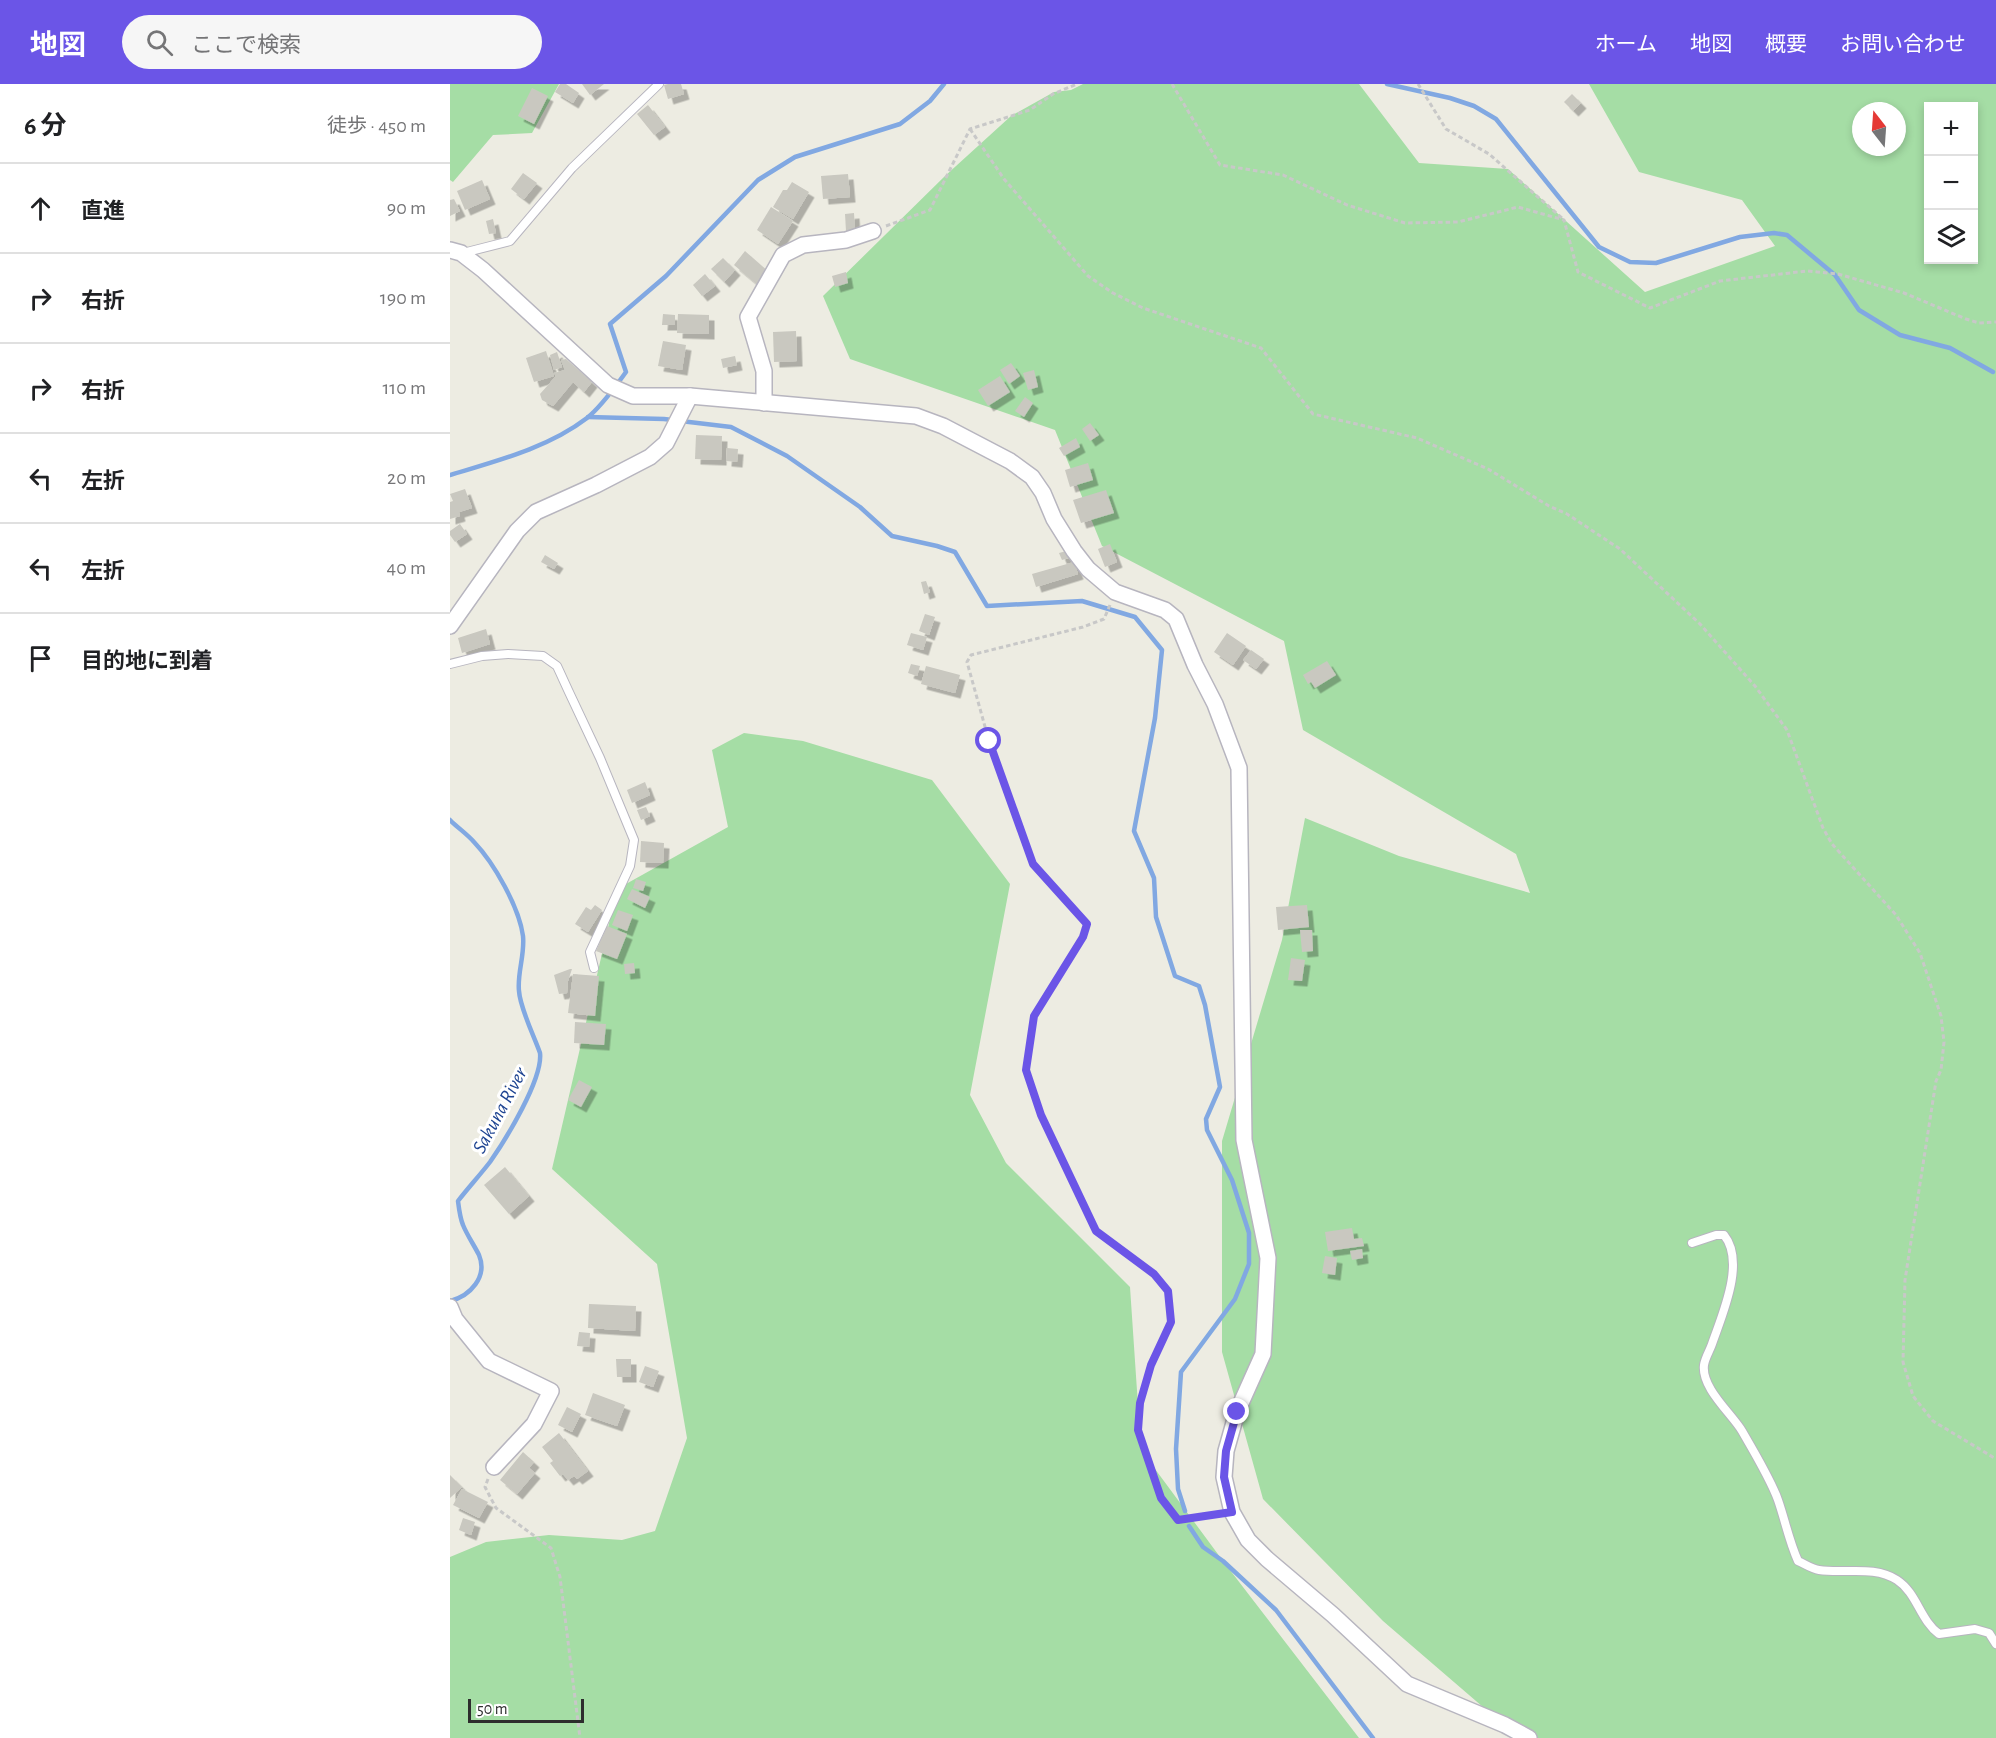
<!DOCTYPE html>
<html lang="ja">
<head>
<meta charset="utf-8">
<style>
	:root { --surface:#fff; --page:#f6f6f6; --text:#202124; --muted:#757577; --line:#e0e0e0; --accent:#6b55e7 }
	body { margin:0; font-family:"Alegreya Sans","Noto Sans JP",sans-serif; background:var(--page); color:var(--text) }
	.controls { position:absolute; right:18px; top:18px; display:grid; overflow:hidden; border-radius:0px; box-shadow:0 3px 9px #0003 }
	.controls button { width:54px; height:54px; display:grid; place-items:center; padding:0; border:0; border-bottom:2px solid var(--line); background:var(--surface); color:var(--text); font:30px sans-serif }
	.compass { position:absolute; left:1402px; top:18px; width:54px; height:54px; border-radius:50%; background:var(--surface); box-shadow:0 3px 9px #0003; rotate:343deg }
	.scale { position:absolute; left:18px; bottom:15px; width:116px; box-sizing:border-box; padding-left:6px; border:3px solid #2d2d2d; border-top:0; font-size:16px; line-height:21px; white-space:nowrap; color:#2d2d2d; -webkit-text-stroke:4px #fff; paint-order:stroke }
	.stop { position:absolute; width:18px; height:18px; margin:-14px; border:4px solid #6b55e7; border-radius:50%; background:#fff }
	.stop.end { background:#6b55e7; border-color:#fff; box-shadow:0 2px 6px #0008 }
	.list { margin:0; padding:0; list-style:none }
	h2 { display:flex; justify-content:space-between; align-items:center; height:78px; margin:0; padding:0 24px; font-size:26px }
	h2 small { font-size:20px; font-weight:400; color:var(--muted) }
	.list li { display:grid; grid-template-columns:39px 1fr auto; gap:18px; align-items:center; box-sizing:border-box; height:90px; padding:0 24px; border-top:2px solid var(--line) }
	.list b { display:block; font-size:22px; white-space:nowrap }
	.list em { font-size:20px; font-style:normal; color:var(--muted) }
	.icon { flex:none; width:33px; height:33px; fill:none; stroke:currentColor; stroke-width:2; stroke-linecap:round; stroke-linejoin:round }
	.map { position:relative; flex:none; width:1546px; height:1654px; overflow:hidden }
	header { display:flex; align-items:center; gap:36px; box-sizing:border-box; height:84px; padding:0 30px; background:var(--accent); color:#fff }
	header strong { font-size:28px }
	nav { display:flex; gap:33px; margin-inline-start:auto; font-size:21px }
	.search { width:420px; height:54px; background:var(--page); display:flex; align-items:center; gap:15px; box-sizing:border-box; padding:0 21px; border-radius:33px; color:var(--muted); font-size:22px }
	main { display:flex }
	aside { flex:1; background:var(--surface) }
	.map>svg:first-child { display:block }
</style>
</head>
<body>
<header>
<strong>地図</strong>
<div class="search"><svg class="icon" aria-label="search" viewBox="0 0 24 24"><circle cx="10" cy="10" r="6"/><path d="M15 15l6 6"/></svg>ここで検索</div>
<nav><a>ホーム</a><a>地図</a><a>概要</a><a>お問い合わせ</a></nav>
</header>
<main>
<aside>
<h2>6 分<small>徒歩 · 450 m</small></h2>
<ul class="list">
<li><svg class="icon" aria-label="ahead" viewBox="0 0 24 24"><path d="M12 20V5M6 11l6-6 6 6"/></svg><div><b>直進</b></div><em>90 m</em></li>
<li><svg class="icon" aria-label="right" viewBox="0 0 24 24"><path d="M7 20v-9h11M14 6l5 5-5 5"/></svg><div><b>右折</b></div><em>190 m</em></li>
<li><svg class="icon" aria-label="right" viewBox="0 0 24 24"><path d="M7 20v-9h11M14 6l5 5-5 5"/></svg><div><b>右折</b></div><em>110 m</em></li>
<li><svg class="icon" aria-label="left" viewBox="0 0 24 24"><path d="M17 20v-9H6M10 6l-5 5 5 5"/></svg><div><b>左折</b></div><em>20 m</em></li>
<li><svg class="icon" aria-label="left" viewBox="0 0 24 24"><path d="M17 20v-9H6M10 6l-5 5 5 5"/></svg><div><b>左折</b></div><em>40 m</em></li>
<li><svg class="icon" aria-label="arrive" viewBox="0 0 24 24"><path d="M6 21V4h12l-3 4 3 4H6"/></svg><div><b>目的地に到着</b></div></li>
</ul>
</aside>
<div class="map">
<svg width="1546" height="1654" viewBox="0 0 1546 1654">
	<defs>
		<filter id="shadow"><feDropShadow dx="5.5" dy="5.5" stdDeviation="0" flood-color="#0004"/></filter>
	</defs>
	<rect width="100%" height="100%" fill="#edece2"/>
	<g fill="#a5dda5" fill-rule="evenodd">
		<path d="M0 0H109L82 49 43 51 3 98 0 96Z"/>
		<path d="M633 0H909L969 79 1058 85 1195 208 1325 162 1292 116 1189 88 1139 0H1546V1654H1069L933 1537 813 1415 772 1268V1057L832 856 855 734 949 772 1080 809 1066 770 853 646 834 557 652 462 605 346 400 275 373 212 495 92 561 32 604 8 621 6ZM1478 22H1524V176H1478ZM1411 27H1447V63H1411Z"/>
		<path d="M294 649 353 657 482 696 560 800 520 1011 556 1079 680 1203 691 1366 773 1477 909 1654H0V1473L36 1458 99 1451 172 1456 205 1447 237 1354 207 1180 102 1085 167 805 278 743 262 666Z"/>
	</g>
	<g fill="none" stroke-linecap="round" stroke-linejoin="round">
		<g stroke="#81a8e2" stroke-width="4.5">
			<path d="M937 0 1000 14 1024 22 1046 35 1149 163 1180 178 1206 179 1290 153 1324 149 1337 151 1385 191 1409 226 1450 251 1500 264 1543 288"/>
			<path d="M138 333 214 335 281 343 337 372 410 423 442 452 487 462 505 468 537 522 632 517 685 533 712 566 705 634 684 747 704 794 706 833 725 892 749 902 755 921 770 1003 756 1035 757 1046 782 1096 799 1149V1180L785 1215 731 1288 726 1365 728 1405 735 1427"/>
			<path d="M0 391C46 377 98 364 137 334 152 322 165 303 176 288L160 240 216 192 308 96 345 73 450 40 480 17 494 0"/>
			<path d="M0 736C8 744 17 750 24 758 44 779 69 823 73 852 75 871 67 889 69 907 70 924 84 952 90 969 93 995 56 1055 40 1078 30 1091 18 1104 8 1117 9 1125 10 1134 13 1141 17 1151 24 1161 29 1171 38 1193 20 1212 0 1217"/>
			<path d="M739 1442 753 1463 773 1477 826 1526 923 1654"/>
		</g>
	</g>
	<g fill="#c9c8c0" filter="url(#shadow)">
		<path d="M110 0H116L129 9 123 19 105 8Z"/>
		<path d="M132 0H154L140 11Z"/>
		<path d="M218 0H231L234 10 218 15 214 1Z"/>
		<path d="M82 4 98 12 84 40 68 32Z"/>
		<path d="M1122 10 1131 19 1123 27 1114 18Z"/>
		<path d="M198 21 215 43 204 51 187 30Z"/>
		<path d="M73 89 87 99 74 115 61 105Z"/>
		<path d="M398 90 400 113 373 115 371 92Z"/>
		<path d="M32 96 40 115 15 126 7 107Z"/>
		<path d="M342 98 359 108 343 135 323 123 333 106H337Z"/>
		<path d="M4 115 10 127 0 132V116Z"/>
		<path d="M321 123 343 137 328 160 307 146Z"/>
		<path d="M404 129 405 146 396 147 395 130Z"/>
		<path d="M43 135 46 149 39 150 36 137Z"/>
		<path d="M295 167 320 189 309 202 284 181Z"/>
		<path d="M273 174 285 186 274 198 261 185Z"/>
		<path d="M396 188 398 199 385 203 382 192Z"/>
		<path d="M255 190 265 202 252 212 243 201Z"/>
		<path d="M213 230 225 231V241H212Z"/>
		<path d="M228 230 259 231V250L227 249Z"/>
		<path d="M346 247 347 277 324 278 323 248Z"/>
		<path d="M213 257 236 261 232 286 208 282Z"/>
		<path d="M96 267 104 292 84 298 76 274Z"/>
		<path d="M107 268 112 283 104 286 100 271Z"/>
		<path d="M285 272 287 281 273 284 271 275Z"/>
		<path d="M116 275 142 298 134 308 123 298 103 322 92 316 90 310 106 292 104 289 115 286 111 276Z"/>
		<path d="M561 279 570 292 559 300 550 286Z"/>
		<path d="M584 286 588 303 578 306 573 289Z"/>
		<path d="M550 292 560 308 538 322 528 306Z"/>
		<path d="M575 313 583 319 574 333 565 327Z"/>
		<path d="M640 339 649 351 640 357 632 345Z"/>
		<path d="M246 351 272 352 271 376 245 375Z"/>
		<path d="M626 354 630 363 614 372 609 364Z"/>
		<path d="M277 364 288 365 287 378 276 377Z"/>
		<path d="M638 379 643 396 620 403 615 386Z"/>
		<path d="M15 405 22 424 9 428 10 432 0 435V418L3 417 0 410Z"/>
		<path d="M656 406 664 429 631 439 623 416Z"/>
		<path d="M10 440 17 450 5 458 0 451V447Z"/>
		<path d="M660 460 667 478 655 483 648 465Z"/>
		<path d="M620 466 622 473 612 476 609 469Z"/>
		<path d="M95 471 108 479 104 485 91 478Z"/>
		<path d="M624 478 628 490 586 503 582 490Z"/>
		<path d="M476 497 480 508 474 510 471 498Z"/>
		<path d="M475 530 485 533 479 551 469 547Z"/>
		<path d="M36 545 40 560 12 569 8 554Z"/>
		<path d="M461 549 477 553 473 566 457 561Z"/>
		<path d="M777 549 796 562 783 581 764 568Z"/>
		<path d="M801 566 814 575 806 585 793 576Z"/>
		<path d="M877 577 886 591 865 604 861 598 858 600 853 591Z"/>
		<path d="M461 580 470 582 467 592 458 589Z"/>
		<path d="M476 582 510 591 505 609 471 600Z"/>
		<path d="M195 698 200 711 182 719 177 706Z"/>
		<path d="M196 723 200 732 191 736 187 726Z"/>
		<path d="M191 757 214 759 213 779 190 778Z"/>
		<path d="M186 795 196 798 193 807 183 804Z"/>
		<path d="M182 805 200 813 195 824 177 815Z"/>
		<path d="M145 821 152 826 138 848 125 840 136 823 141 826Z"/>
		<path d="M857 821 859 843 828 846 826 823Z"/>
		<path d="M168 826 183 831 177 847 162 841Z"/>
		<path d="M157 842 177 850 167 875 146 867Z"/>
		<path d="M850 846H862L863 867 852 868Z"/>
		<path d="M841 874 855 876 852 897 838 896Z"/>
		<path d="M184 879 185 889 175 890 174 880Z"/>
		<path d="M120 885H122L118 897 117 909 109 910 104 891Z"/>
		<path d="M123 890 149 892 145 932 118 929Z"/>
		<path d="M125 938 156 940 154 961 124 959Z"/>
		<path d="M129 996 142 1003 131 1023 118 1016Z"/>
		<path d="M55 1083 79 1112 59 1130 34 1101Z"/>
		<path d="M902 1144 904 1155 912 1154 914 1162 878 1167 875 1148Z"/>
		<path d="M912 1165 913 1174 902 1176 900 1167Z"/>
		<path d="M875 1172 887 1174 885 1191 872 1189Z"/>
		<path d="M139 1220 186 1222 185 1247 138 1244Z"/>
		<path d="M129 1248 140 1249 139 1263 127 1262Z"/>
		<path d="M166 1275H181V1293H167Z"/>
		<path d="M195 1282 209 1287 203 1303 189 1298Z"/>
		<path d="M143 1309 175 1321 167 1342 135 1331Z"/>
		<path d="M117 1323 131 1330 122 1348 108 1341Z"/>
		<path d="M109 1349 138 1387 127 1395 124 1392 118 1396 113 1390 110 1392 100 1379 103 1377 92 1363Z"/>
		<path d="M73 1368 84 1378 79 1384 85 1389 67 1410 50 1396Z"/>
		<path d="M0 1391 12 1403 0 1414Z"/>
		<path d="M12 1405 38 1418 29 1434 3 1421Z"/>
		<path d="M13 1434 25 1438 21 1451 9 1446Z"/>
	</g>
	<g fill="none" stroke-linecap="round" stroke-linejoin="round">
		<defs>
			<g id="lane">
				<path d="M13 169 60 157 122 84 209 0"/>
				<path d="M0 580 32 572 58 570 93 572 107 582 118 606 150 674 184 756 180 782 140 868 144 884"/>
				<path d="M1242 1159 1266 1151H1274C1296 1178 1272 1231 1262 1260 1260 1266 1255 1274 1254 1281 1251 1304 1282 1330 1292 1347 1303 1366 1321 1396 1328 1416 1335 1436 1339 1457 1348 1477 1355 1480 1362 1485 1369 1486 1395 1490 1424 1481 1447 1496 1467 1509 1470 1536 1489 1550L1525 1545 1539 1549 1546 1560"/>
			</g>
			<g id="street">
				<path d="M0 166 11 169 33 186 158 301 183 312H240L466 332 493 342 560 377 582 393 593 409 604 435 624 467 638 485 665 508 715 526 726 535 745 581 765 620 789 684 794 1056 818 1174 813 1270 787 1328 776 1367 774 1393 782 1428 798 1456 817 1475 883 1531 957 1600 1055 1641 1079 1654"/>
				<path d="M314 319V287L298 233 333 171 353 161 396 156 423 147"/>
				<path d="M0 542 67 447 86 428 146 401 200 373 216 359 240 312"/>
				<path d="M0 1223 5 1235 39 1277 101 1307 84 1340 44 1383"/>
			</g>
		</defs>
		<use href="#lane" stroke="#b7b5bf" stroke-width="10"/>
		<use href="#street" stroke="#b7b5bf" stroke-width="18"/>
		<g stroke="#c8c8c8" stroke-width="3" stroke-dasharray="4.5 3" stroke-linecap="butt">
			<path d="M722 0 770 81 833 91 897 121 955 139 1008 138 1068 123 1114 136 1128 188 1200 224 1270 197 1357 187 1388 190 1454 209 1516 235 1529 239 1546 238"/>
			<path d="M968 0 996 45 1039 70 1112 134"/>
			<path d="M520 45 554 95 638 192 663 209 693 224 811 264 863 330 967 354 1038 385 1099 422 1117 430 1170 465 1250 540 1305 602 1337 646 1373 744 1382 760 1446 831 1470 869 1491 932 1494 958 1491 986 1486 997 1455 1196 1453 1278 1463 1312 1483 1337 1546 1375"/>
			<path d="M436 142 480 126 520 45 580 26 603 10 627 0"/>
			<path d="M660 521 654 535 633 543 521 571 517 578 539 657 583 780 637 840 633 853 584 932 576 986 591 1031 646 1147 704 1190 718 1207 721 1238 701 1280 690 1319 688 1346 711 1414 728 1436 767 1430"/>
			<path d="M38 1395 35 1403 46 1424 101 1464 110 1493 130 1654"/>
		</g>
		<use href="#lane" stroke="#fff" stroke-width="8"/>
		<use href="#street" stroke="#fff" stroke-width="15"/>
	</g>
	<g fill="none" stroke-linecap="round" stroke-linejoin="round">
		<path stroke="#6b55e7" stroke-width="8" d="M539 657 583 780 637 840 633 853 584 932 576 986 591 1031 646 1147 704 1190 718 1207 721 1238 701 1281 690 1319 688 1346 711 1414 728 1436 782 1428 774 1393 776 1367 787 1328"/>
	</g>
	<g text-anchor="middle" stroke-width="6" stroke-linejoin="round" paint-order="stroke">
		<g font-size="20" font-style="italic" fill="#1d4391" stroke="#fff">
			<text transform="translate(49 1026) rotate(-62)" y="7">Sakuna River</text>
		</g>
	</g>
</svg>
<div class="controls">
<button>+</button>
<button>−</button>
<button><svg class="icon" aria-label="layers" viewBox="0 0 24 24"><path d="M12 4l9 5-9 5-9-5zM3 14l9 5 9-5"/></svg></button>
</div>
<svg class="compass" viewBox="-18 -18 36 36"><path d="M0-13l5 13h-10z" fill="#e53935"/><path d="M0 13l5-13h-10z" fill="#757577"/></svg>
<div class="scale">50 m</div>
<div class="stop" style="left:539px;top:657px"></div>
<div class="stop end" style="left:787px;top:1328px"></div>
</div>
</main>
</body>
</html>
